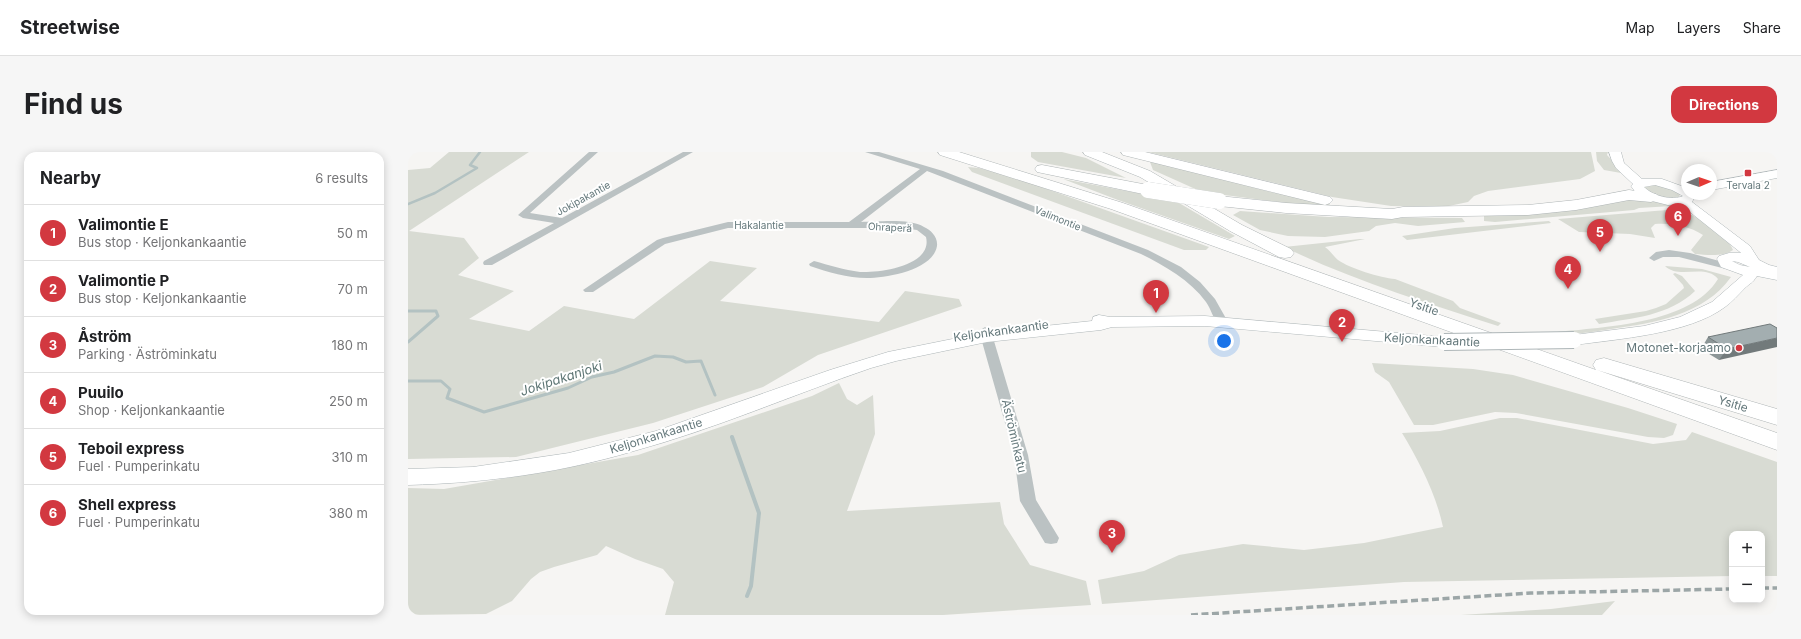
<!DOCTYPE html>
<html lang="en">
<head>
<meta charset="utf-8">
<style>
	:root { --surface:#fff; --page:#f6f6f6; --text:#202124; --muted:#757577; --line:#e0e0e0; --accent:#d23840 }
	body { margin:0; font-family:Inter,sans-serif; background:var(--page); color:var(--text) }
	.controls { position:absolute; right:12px; bottom:12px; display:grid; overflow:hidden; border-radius:8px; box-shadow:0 2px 10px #0003 }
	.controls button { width:36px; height:36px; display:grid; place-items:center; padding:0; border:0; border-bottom:1px solid var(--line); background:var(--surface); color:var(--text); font:20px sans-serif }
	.compass { position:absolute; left:1273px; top:12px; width:36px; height:36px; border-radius:50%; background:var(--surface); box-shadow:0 2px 10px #0003; rotate:88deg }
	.you { position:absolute; left:816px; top:189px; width:14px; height:14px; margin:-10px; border:3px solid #fff; border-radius:50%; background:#1a73e8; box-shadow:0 0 0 6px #1a73e833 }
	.badge { display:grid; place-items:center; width:26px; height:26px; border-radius:50%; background:var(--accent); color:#fff; font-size:13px; font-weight:700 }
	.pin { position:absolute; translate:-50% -33px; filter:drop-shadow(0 1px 2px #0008) }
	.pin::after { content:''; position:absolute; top:21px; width:14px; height:12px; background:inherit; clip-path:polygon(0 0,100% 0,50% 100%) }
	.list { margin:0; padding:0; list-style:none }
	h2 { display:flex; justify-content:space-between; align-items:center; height:52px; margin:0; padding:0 16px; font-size:17px }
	h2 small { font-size:13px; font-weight:400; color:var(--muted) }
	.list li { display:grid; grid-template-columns:26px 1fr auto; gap:12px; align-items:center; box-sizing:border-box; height:56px; padding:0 16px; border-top:1px solid var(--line) }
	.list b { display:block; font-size:15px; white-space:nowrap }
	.list p { margin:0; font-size:13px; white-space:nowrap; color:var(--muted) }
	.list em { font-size:13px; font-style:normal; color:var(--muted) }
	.map { position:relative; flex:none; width:1369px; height:463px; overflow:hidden; border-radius:12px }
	header { display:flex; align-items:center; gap:24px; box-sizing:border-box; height:56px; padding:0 20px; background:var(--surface); border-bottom:1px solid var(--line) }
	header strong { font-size:19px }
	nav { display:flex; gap:22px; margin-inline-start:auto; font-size:14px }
	.intro { display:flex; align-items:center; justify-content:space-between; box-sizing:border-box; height:96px; padding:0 24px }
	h1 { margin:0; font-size:28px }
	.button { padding:10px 18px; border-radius:12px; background:var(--accent); color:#fff; font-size:14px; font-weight:700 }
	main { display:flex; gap:24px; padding:0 24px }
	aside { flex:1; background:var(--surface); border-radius:12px; box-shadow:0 2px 10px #0003 }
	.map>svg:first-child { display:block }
</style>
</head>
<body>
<header>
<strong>Streetwise</strong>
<nav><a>Map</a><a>Layers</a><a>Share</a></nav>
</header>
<div class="intro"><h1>Find us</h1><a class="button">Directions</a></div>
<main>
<aside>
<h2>Nearby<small>6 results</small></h2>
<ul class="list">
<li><span class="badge">1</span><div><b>Valimontie E</b><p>Bus stop · Keljonkankaantie</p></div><em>50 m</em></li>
<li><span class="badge">2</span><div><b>Valimontie P</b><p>Bus stop · Keljonkankaantie</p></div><em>70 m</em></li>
<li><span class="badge">3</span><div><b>Åström</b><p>Parking · Äströminkatu</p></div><em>180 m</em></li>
<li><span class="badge">4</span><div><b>Puuilo</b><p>Shop · Keljonkankaantie</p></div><em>250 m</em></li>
<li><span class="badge">5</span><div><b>Teboil express</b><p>Fuel · Pumperinkatu</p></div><em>310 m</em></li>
<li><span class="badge">6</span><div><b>Shell express</b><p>Fuel · Pumperinkatu</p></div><em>380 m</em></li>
</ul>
</aside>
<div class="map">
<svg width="1369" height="463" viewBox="0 0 1369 463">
	<rect width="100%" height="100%" fill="#f6f5f3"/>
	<g fill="#d8dbd3">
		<path d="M41 0H121L1 79 56 86 71 106 50 123 106 139 61 167 121 179 156 154 226 167 302 109 349 116 312 149 471 170 497 139 551 147 554 154 410 203 355 235 245 271 108 305 0 307V18L22 16Z"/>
		<path d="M623 0H654L678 6 718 26 630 10 623 5Z"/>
		<path d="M740 0H1183L1187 19 1172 27 1080 39 1066 44 1060 50 1036 55 983 54 924 45Z"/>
		<path d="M1188 0H1200L1199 3 1214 19 1213 21 1196 18 1189 9Z"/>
		<path d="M742 10 752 11 863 40 921 52 924 55 886 52 794 40 745 18Z"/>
		<path d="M560 15 571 16 608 26 801 95 798 98H776L564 20Z"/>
		<path d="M655 27 766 48 827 84 821 87 710 48Z"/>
		<path d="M1242 32 1261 35 1272 42 1271 45C1257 48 1245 43 1234 36L1236 33Z"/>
		<path d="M1225 45 1252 50 1264 54 1231 56 1226 58 1087 70 1076 69V64L1124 61Z"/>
		<path d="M1271 57C1290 66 1317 77 1325 98 1316 105 1299 103 1287 102L1283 98 1295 83C1281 74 1264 71 1247 72L1243 76 1247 86 1222 82 1171 80 1150 67Z"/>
		<path d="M832 59 920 65 1054 66 1057 70 1010 74 987 71 968 74 961 79 917 85 880 84 852 78 825 63Z"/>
		<path d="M1141 69 1143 71 999 88 994 84 1047 76Z"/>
		<path d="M952 87H957L917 95C923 99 925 104 930 108 941 116 973 126 987 127L1045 149 1052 156 1093 171 1090 174C1018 151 944 128 876 95Z"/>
		<path d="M1257 114 1294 117 1323 125C1296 163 1246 171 1203 177 1186 180 1166 183 1149 180 1195 175 1283 172 1310 127 1297 111 1271 128 1257 114Z"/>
		<path d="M1267 121 1274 124 1287 139C1261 164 1225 166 1191 172L1187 167 1238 159 1248 156 1258 152 1276 136 1275 133 1265 122Z"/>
		<path d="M964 211 1065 217 1105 223 1220 256 1269 272 1265 283 1256 286 1240 285 1108 261 1087 260 1025 273H1006L981 230 967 220Z"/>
		<path d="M431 231 439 247 449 253 465 243 467 282 439 359 592 350 596 372 622 413 678 429 683 453 535 463H257L266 430 255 417 227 407 198 394 189 403 146 415 132 420 123 427 104 449 78 462 0 463V336L36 337 230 303 404 244Z"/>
		<path d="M1092 266H1109L1245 292 1278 288 1284 280 1369 310V424H1354V382H1324V424L996 430 694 452 690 428 736 419 771 403 835 392 896 398 956 391 1035 375C1028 342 1011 309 994 281L1032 279Z"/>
		<path d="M1207 449 1194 463H1053L1143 457Z"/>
	</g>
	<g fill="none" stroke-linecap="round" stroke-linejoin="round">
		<path stroke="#b3c2c2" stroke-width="2.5" d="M0 52 27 41 69 16 62 13 72 0"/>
		<g stroke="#b3c2c2" stroke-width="3">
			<path d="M0 159H28L30 164 0 190"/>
			<path d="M0 229H33L42 237 39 246 76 260 160 236 184 225 206 220 247 204 265 205 278 210 293 209 307 243"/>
		</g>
		<path stroke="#b3c2c2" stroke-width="4" d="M324 285 351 361 343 434 339 444"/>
		<defs>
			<g id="secondary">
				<path d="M1201 0H1213L1216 11 1234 27H1254L1279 36V42H1286L1287 44 1284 50 1342 94 1351 108 1361 113 1369 115V128L1349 124C1344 132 1342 131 1337 136 1330 143 1324 150 1317 155 1281 182 1210 187 1166 193L1160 192 1158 188 1160 184 1166 183 1236 174 1272 165 1304 150 1335 123 1313 115 1309 107 1311 104 1321 101H1333L1332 100 1272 52 1260 53 1240 48 1228 41 1223 34 1225 32 1208 16 1204 9ZM1247 33 1264 38 1275 44C1264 49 1245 44 1236 35ZM1324 109 1330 110 1342 115 1332 113Z"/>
				<path d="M1369 18V26L1303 38V30Z"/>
				<path d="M691 163 702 165 797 164 1036 185 1042 186 1044 190 1042 194 1036 195 797 174 704 175 693 178 579 190 488 209 463 216C384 243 307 277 226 299 152 321 77 331 0 333V317L65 315 161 301 248 279 422 218 480 200 579 180 684 169 685 165Z"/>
			</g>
			<g id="highway">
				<path d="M530 0H551L715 51 1188 218 1185 213 1188 208 1196 206 1369 257V273L1189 218 1369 281V298L703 57 532 3Z"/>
				<path d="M675 0H694L742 19 834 73 883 97 886 101 883 105 877 106 871 105 822 79 732 25 677 3Z"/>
				<path d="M713 0H737L922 45 925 48 922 51 917 53 715 3Z"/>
				<path d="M634 13 740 33 745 35 748 38 745 41 740 43 629 20 627 17 629 14Z"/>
				<path d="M1221 38 1248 42 1251 45 1248 48 1243 50 1221 48 1168 58 1120 63 995 65 984 67 878 61 811 54 806 52 803 49 806 46 811 44 878 51 984 57 995 55 1120 53 1168 48Z"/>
			</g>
		</defs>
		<use href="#secondary" stroke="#aeb6b8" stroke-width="1"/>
		<use href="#highway" stroke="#afb5b6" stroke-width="1"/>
		<g fill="#bbc2c3" fill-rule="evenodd">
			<path d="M181 0H190L122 61 154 66 275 0H285L84 113H76L75 111 76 109 146 71 115 66 110 63Z"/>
			<path d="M457 0H471L535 19 740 98 773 115 792 130 807 147 820 170 818 172H810C805 166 803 157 798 150 782 128 757 114 733 102L519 19 453 70C469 70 502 66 516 75 523 78 530 85 529 94 525 118 479 126 459 126 439 126 420 120 402 114L401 112 406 109C421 113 436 118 452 120 471 121 525 114 518 85L509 78 495 76H320L257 92 185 140H177L175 138 249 88 255 86 320 70H441L512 17Z"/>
			<path d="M1261 98 1282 101 1326 113 1327 115 1322 118 1271 105H1255L1246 109 1241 106 1248 100Z"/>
			<path d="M577 175 583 179 620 303 628 348 651 386 649 391 643 392 637 391 612 349 606 303 571 179Z"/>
		</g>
		<use href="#secondary" fill="#fff" fill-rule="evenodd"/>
		<use href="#highway" fill="#fff" fill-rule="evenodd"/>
		<g stroke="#9ca6a7" stroke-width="3.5" stroke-dasharray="7 3.5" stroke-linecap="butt">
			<path d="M1354 436H1369"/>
			<path d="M783 463 1123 441 1324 437"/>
		</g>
		<defs>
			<path id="secondary-bridge" d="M1036 190 1166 188"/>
			<path id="highway-bridge" d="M740 38 811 49"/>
		</defs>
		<use href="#secondary-bridge" stroke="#aeb6b8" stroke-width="18" stroke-linecap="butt"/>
		<use href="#highway-bridge" stroke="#afb5b6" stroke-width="16" stroke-linecap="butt"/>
		<use href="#secondary-bridge" stroke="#fff" stroke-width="16"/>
		<use href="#highway-bridge" stroke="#fff" stroke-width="16"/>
	</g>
	<path fill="#8c9697" d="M1369 176 1311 208 1293 197 1300 185Z"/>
	<path fill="#727a7b" d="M1369 186V195L1311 208 1319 197Z"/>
	<path fill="#a3aeb0" stroke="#727a7b" d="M1362 172 1369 176V186L1319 197 1300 185Z"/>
	<g fill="#d23840" stroke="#fff" stroke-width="1.5">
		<rect x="1336" y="17" width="8" height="8" rx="2"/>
		<circle cx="1331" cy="196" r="4"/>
	</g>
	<g text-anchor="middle" stroke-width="4" stroke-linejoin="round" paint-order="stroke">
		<g font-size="10" fill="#64787b" stroke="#fff">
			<text x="1340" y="37">Tervala 2</text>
		</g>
		<g font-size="10" fill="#64787b" stroke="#fff">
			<text transform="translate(175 46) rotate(-29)" y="4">Jokipakantie</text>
			<text transform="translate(650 66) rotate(22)" y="4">Valimontie</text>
			<text x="351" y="77">Hakalantie</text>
			<text transform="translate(482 75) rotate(3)" y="4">Ohraperä</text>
		</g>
		<g font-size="12" fill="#64787b" stroke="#fff">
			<text transform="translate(1016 155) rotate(19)" y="4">Ysitie</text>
			<text transform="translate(593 179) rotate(-8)" y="4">Keljonkankaantie</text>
			<text transform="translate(1024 188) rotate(3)" y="4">Keljonkankaantie</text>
			<text transform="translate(1325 252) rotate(17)" y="4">Ysitie</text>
			<text transform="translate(248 284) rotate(-17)" y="4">Keljonkankaantie</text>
			<text transform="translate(606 284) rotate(77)" y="4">Äströminkatu</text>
		</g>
		<g font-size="12" fill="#64787b" stroke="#fff" text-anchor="end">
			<text x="1323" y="200">Motonet-korjaamo</text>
		</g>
		<g font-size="13" font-style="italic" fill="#5f7776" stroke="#fff">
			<text transform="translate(153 226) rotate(-18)" y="5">Jokipakanjoki</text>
		</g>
	</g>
</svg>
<div class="controls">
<button>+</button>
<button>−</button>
</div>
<svg class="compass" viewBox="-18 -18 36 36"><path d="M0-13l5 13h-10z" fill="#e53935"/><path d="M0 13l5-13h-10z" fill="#757577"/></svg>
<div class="you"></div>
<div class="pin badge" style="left:748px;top:161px">1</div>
<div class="pin badge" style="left:934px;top:190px">2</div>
<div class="pin badge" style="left:704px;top:401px">3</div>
<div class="pin badge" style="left:1160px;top:137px">4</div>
<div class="pin badge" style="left:1192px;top:100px">5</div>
<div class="pin badge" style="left:1270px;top:84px">6</div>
</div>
</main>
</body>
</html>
